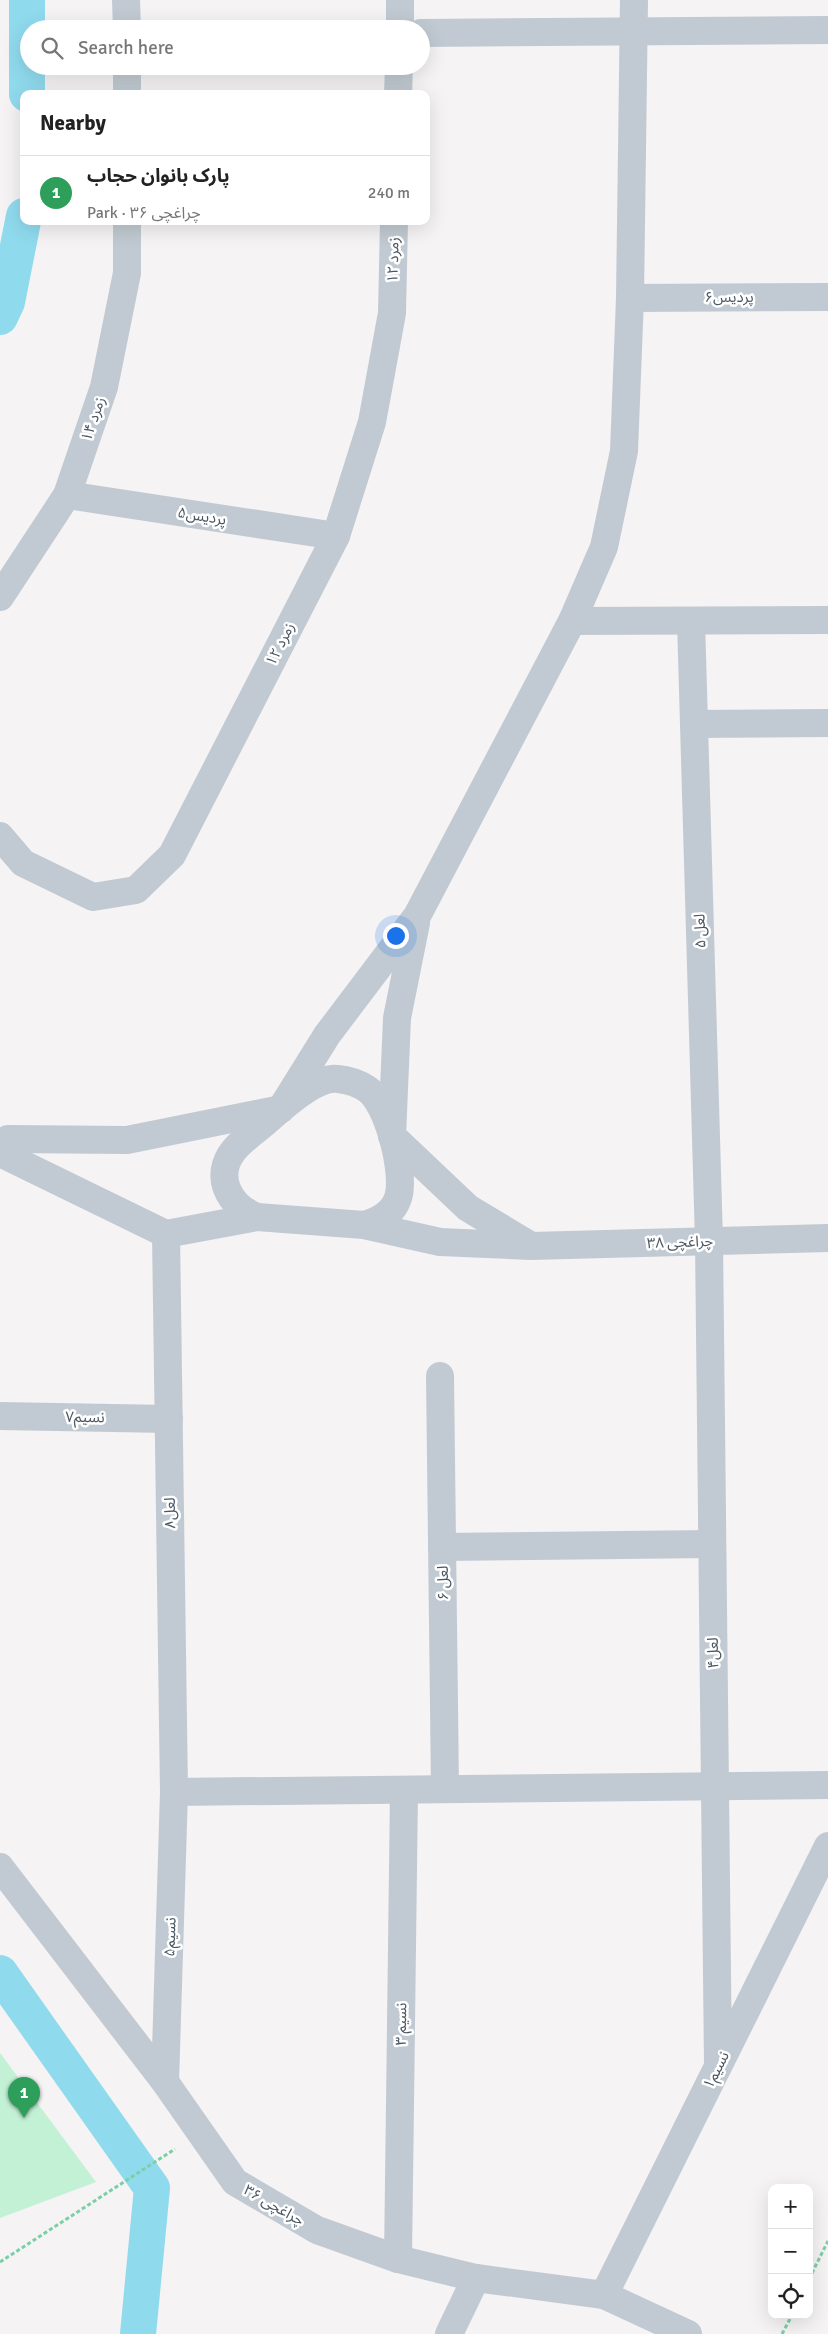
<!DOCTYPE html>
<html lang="en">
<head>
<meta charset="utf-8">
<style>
	:root { --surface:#fff; --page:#f2f2f2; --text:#222; --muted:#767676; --line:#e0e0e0; --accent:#1a73e8 }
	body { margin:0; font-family:Signika,"Noto Sans Arabic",sans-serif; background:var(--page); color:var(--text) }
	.controls { position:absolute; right:15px; bottom:15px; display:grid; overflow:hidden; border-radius:10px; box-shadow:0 5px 20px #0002 }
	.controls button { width:45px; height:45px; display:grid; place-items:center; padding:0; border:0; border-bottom:1px solid var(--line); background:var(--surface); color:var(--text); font:25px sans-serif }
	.you { position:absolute; left:395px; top:935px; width:18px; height:18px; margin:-12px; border:4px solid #fff; border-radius:50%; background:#1a73e8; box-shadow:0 0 0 8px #1a73e833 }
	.badge { display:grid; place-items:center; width:32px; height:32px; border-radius:50%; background:var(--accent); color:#fff; font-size:16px; font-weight:700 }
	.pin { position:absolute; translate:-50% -41px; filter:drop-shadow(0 1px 2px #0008) }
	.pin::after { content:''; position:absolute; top:26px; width:18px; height:15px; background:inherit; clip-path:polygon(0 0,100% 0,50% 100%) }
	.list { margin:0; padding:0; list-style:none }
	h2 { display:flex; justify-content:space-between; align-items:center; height:65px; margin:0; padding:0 20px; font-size:21px }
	h2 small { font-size:16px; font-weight:400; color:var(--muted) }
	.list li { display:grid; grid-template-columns:32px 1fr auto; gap:15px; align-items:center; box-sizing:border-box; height:70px; padding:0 20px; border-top:1px solid var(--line) }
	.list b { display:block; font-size:19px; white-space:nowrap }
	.list p { margin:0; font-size:16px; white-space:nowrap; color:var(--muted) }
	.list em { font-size:16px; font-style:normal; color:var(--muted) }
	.icon { flex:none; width:28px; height:28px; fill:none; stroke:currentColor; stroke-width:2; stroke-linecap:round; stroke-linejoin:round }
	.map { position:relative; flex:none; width:828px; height:2334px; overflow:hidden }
	.search { position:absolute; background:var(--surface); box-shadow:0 5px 20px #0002; left:20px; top:20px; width:410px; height:55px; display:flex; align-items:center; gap:12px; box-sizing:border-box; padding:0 18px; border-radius:28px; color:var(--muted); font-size:19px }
	.panel { position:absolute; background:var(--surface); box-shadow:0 5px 20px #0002; left:20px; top:90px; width:410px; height:135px; border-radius:10px }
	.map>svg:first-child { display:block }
</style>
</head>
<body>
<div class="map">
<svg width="828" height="2334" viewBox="0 0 828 2334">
	<rect width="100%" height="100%" fill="#f5f3f3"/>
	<path fill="#c3f1d5" d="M0 2053 96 2182 0 2218Z"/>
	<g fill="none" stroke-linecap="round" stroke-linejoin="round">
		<g stroke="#90daee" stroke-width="36">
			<path d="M27 94V0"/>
			<path d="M0 317 7 302 24 216"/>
			<path d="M0 1973 152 2188 138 2334"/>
		</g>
		<g stroke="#7ad0a6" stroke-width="3" stroke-dasharray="4 2.5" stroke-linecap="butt">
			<path d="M0 2262 175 2149"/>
			<path d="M809 2279 828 2241"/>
			<path d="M782 2334 792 2315"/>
		</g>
		<g stroke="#c1cad2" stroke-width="28">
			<path d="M126 0 127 29"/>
			<path d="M400 0V29"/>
			<path d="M421 33 828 30"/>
			<path d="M127 94V66"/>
			<path d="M398 94 399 66"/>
			<path d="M630 298 828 297"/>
			<path d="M67 495 336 536"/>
			<path d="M0 597 67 495 104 387 127 273V221"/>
			<path d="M572 621 828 620"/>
			<path d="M691 621 709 1241 718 2065"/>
			<path d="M694 724 828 723"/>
			<path d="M0 836 23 863 93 897 136 890 172 855 336 536 372 422 392 313 394 221"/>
			<path d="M416 923 397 1018 392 1136 468 1208 528 1244"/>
			<path d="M0 1153 166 1234 257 1217"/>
			<path d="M0 1154 8 1139 127 1140 281 1109 327 1035 417 916 572 621 604 547 624 451 630 298 634 0"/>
			<path d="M364 1225C379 1221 393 1213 398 1198 406 1174 388 1103 367 1089 358 1083 349 1080 338 1079 316 1076 284 1106 268 1120 257 1130 243 1139 234 1150 213 1176 229 1206 257 1217L364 1225 440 1242 531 1246 828 1238"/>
			<path d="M440 1376 445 1789"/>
			<path d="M0 1416 169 1419"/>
			<path d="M442 1547 712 1544"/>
			<path d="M174 1792 828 1785"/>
			<path d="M0 1867 165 2082 235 2182 317 2230 398 2259 476 2278 604 2295 688 2334"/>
			<path d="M165 2082 174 1792 166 1234"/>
			<path d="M398 2259 404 1790"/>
			<path d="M604 2295 828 1846"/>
			<path d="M449 2334 476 2278"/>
		</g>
	</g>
	<g text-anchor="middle" stroke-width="5" stroke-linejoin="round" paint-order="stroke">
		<g font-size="15" fill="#4a5661" stroke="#fff">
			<text transform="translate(393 260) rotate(-88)" y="5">زمرد ۱۲</text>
			<text x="729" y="302">پردیس۶</text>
			<text transform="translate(93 419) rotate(-71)" y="5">زمرد ۱۴</text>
			<text transform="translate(202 516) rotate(9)" y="5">پردیس۵</text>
			<text transform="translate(280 644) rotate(-63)" y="5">زمرد ۱۲</text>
			<text transform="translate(700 931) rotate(-92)" y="5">لعل ۵</text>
			<text transform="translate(680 1242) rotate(-2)" y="5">چراغچی ۳۸</text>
			<text transform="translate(85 1417) rotate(1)" y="5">نسیم۷</text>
			<text transform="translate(170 1513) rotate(-91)" y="5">لعل۸</text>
			<text transform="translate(443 1583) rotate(-91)" y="5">لعل ۶</text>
			<text transform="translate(713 1653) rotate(-91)" y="5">لعل۴</text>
			<text transform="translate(170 1937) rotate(-88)" y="5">نسیم۵</text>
			<text transform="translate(401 2024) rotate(-89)" y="5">نسیم ۳</text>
			<text transform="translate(716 2070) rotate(-63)" y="5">نسیم۱</text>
			<text transform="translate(274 2205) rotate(30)" y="5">چراغچی ۳۶</text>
		</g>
	</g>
</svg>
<div class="controls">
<button>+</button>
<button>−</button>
<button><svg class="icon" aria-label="locate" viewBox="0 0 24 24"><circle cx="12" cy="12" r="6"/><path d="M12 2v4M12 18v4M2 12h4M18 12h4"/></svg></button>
</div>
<div class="you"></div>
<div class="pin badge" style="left:24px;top:2118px;background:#2e9e5b">1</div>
<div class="search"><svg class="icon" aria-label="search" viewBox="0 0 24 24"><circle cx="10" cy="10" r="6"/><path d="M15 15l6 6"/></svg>Search here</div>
<section class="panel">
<h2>Nearby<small></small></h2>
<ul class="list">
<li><span class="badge" style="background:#2e9e5b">1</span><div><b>پارک بانوان حجاب</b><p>Park · چراغچی ۳۶</p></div><em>240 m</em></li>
</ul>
</section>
</div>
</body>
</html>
